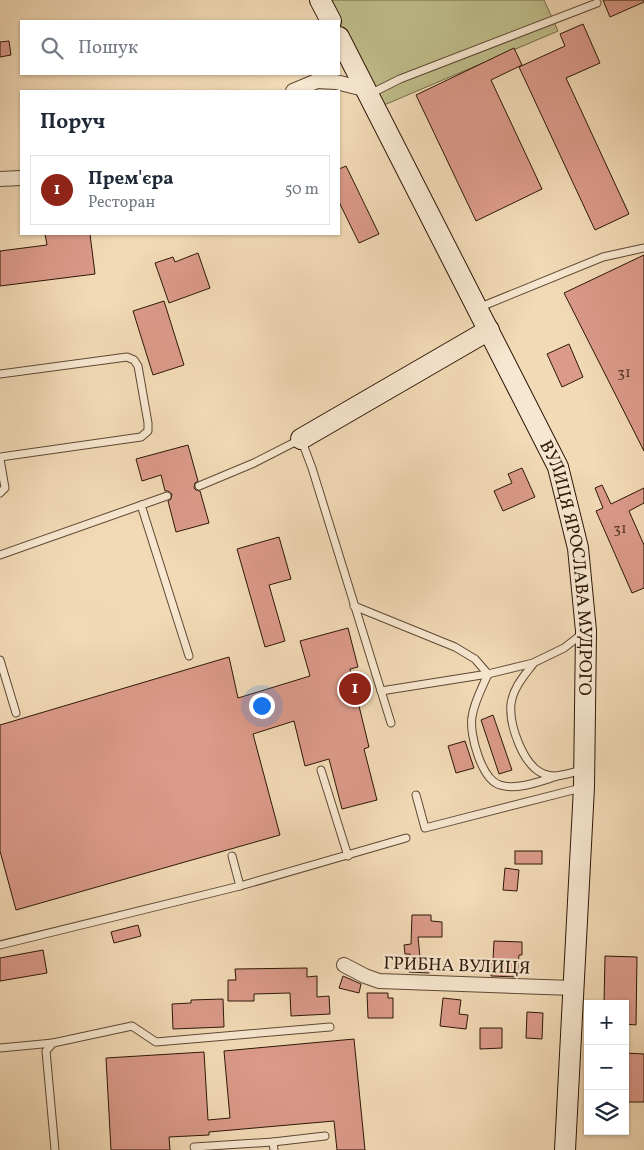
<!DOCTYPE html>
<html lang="uk">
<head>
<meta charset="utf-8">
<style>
	:root { --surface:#fff; --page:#f2f2f3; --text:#1f2937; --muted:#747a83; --line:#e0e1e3; --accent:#8f2418 }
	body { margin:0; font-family:Vollkorn,serif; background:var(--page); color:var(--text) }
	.controls { position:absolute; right:15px; bottom:15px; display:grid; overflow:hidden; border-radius:0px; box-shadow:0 1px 4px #0004 }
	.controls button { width:45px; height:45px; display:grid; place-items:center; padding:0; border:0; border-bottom:1px solid var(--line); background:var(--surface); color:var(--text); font:25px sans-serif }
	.you { position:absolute; left:261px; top:705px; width:18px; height:18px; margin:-12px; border:4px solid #fff; border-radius:50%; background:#1a73e8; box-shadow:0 0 0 8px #1a73e833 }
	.badge { display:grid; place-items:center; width:32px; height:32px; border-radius:50%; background:var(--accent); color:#fff; font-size:16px; font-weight:700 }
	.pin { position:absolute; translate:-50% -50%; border:2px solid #fff; box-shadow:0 1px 5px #0006 }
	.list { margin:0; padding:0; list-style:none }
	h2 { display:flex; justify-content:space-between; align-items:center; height:65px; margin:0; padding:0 20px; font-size:21px }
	h2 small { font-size:16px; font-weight:400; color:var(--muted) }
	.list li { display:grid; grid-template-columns:32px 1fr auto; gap:15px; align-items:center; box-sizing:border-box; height:70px; margin:0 10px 10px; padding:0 10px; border:1px solid var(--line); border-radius:0px }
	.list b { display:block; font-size:19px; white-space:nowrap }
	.list p { margin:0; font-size:16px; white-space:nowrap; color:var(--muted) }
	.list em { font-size:16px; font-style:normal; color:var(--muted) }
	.icon { flex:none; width:28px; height:28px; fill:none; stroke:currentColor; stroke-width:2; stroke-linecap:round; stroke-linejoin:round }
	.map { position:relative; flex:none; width:644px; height:1150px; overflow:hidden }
	.search { position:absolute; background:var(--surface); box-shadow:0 1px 4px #0004; left:20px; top:20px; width:320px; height:55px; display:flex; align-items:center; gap:12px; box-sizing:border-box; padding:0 18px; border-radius:0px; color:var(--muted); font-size:19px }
	.panel { position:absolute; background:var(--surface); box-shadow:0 1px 4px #0004; left:20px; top:90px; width:320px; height:145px; border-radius:0px }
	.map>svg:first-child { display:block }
</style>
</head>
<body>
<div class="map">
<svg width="644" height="1150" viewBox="0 0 644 1150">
	<rect width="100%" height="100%" fill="#f2dab6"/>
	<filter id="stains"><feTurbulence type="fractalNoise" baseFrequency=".004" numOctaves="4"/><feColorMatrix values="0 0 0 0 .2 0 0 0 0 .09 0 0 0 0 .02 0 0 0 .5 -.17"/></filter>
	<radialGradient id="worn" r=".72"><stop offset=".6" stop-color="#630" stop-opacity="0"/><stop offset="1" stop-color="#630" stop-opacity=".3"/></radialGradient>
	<path fill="#bfbe8b" stroke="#766a49" d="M326 0H544L558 31 377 108 339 27V21Z"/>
	<g fill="#db9a8a" stroke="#2d1707">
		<path d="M603 0H644V2L610 17Z"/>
		<path d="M583 24 600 63 566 78 629 214 595 230 519 67 565 46 560 34Z"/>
		<path d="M9 41 11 55 0 57V42Z"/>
		<path d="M514 48 522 65 491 80 542 189 476 221 416 95Z"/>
		<path d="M346 166 379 234 359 243 339 202V169Z"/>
		<path d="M45 234H90L95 274 0 286V251L47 245Z"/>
		<path d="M198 253 210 288 169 303 155 263 173 257 175 262Z"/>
		<path d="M644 255V451L564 293Z"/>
		<path d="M164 301 184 365 153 375 133 311Z"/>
		<path d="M569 344 583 377 562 387 547 354Z"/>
		<path d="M188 445 198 481 195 483 194 488 196 490 200 491 209 523 176 532 168 501 171 499 172 494 168 491H165L161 475 142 481 136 459Z"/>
		<path d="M522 468 535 497 503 511 494 491 512 483 508 474Z"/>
		<path d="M602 485 611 504 644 488V503L629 511 644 545V588L632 593 596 511 603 508 595 488Z"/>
		<path d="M279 537 291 579 269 585 285 641 265 647 237 549Z"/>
		<path d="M348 628 358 667 350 669 369 747 364 749 377 800 342 809 329 759 305 766 294 721 253 734 280 835 16 910 0 851V725L229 657 238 698 310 676 300 641Z"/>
		<path d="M493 715 512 770 499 774 481 720Z"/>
		<path d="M465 741 474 768 456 773 448 746Z"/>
		<rect x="515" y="851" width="27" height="13"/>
		<path d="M505 868 519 870 517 891 503 890Z"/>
		<path d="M412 915H431V921L442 922V937H418L420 957H430L429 973 409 972 410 954H405L404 945 411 944Z"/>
		<path d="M138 925 141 936 114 943 111 932Z"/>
		<path d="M494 941 522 942V955H519L517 977 491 976V960H493Z"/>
		<path d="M43 950 47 973 0 981V958Z"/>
		<path d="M605 956 637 957 636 1025 625 1024V1004H604Z"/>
		<path d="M307 968V977L317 976V997L329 996 330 1014 291 1016 290 993 254 994V1001H228V980H236L235 969Z"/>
		<path d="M343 976 361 984 359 993 339 988Z"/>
		<path d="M367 993H388V998H393V1018H368Z"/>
		<path d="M443 998 461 1000 459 1014 468 1015 466 1029 440 1026Z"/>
		<path d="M223 999 224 1027 173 1029 172 1004 191 1003V1000Z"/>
		<path d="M527 1012 543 1013 542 1039 526 1038Z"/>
		<path d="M480 1028H502V1048L480 1049Z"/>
		<path d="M354 1039 365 1150H337L334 1121 209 1132V1135L169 1137 170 1150H111L106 1058 204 1052 208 1120 230 1118 224 1051Z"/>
		<path d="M625 1053 644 1054V1102H625Z"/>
	</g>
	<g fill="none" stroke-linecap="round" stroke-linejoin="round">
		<defs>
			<g id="service">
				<path d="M370 94 400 79 597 3"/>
				<path d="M478 308 603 257 644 248"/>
				<path d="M0 374 127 357 134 360 138 366 148 423V431L141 437 0 457"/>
				<path d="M0 459 5 488 0 493"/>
				<path d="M199 486 254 463 301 439 312 468 391 723"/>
				<path d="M141 505 189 656"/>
				<path d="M0 555 167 496"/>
				<path d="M354 606 455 647 475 659 488 674C482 688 474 702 472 717 469 735 482 780 500 785 518 791 543 780 561 775"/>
				<path d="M0 660 16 713"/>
				<path d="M533 664C524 676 513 688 511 704 509 725 523 766 544 774 556 779 570 773 582 770"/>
				<path d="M381 691 488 674 533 663 564 648 582 634"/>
				<path d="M321 770 348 856"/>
				<path d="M416 795 425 828 581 788"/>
				<path d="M232 856 240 886"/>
				<path d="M0 945 240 886 406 838"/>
				<path d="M0 1048 53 1043"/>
				<path d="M273 1142 274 1150"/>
				<path d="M194 1147 273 1142 325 1136"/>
				<path d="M55 1150 46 1051 53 1043 132 1026 156 1042 330 1027"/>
			</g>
			<g id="minor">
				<path d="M317 81 336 82 364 89"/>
				<path d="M293 91 317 81 323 76"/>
				<path d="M0 179 21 178"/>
				<path d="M344 965 365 976 379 981 573 988"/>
			</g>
			<g id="secondary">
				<path d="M320 0 331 21"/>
				<path id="s1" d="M339 37 558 467 578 548 586 631 584 787 565 1150"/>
				<path d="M301 439 489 330"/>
			</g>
		</defs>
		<use href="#service" stroke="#5e4833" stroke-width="9"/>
		<use href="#minor" stroke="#5e4833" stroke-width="16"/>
		<use href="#secondary" stroke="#2d1707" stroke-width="22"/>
		<use href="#service" stroke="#f7e7d0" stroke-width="7"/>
		<use href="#minor" stroke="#f7e7d0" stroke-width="14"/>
		<use href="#secondary" stroke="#f7e7d0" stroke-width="20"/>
	</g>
	<g text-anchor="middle" stroke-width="4.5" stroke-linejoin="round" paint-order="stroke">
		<g font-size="15" fill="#583828">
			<text x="624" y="377">31</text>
			<text x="620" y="533">31</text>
		</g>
		<g font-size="18" fill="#2d1707" stroke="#f7e7d0">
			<text dy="6" stroke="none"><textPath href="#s1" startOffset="584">ВУЛИЦЯ ЯРОСЛАВА МУДРОГО</textPath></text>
			<text transform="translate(457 965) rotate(2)" y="6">ГРИБНА ВУЛИЦЯ</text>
		</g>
	</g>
	<rect width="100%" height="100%" filter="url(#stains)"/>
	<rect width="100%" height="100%" fill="url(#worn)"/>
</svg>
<div class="controls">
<button>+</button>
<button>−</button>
<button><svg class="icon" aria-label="layers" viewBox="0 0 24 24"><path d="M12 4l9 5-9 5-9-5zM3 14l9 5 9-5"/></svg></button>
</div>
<div class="you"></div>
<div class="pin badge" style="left:355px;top:689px">1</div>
<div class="search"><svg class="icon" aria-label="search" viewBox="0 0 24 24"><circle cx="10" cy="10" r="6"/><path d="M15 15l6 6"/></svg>Пошук</div>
<section class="panel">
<h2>Поруч<small></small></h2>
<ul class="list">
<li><span class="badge">1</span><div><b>Прем'єра</b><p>Ресторан</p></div><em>50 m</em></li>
</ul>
</section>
</div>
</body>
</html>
